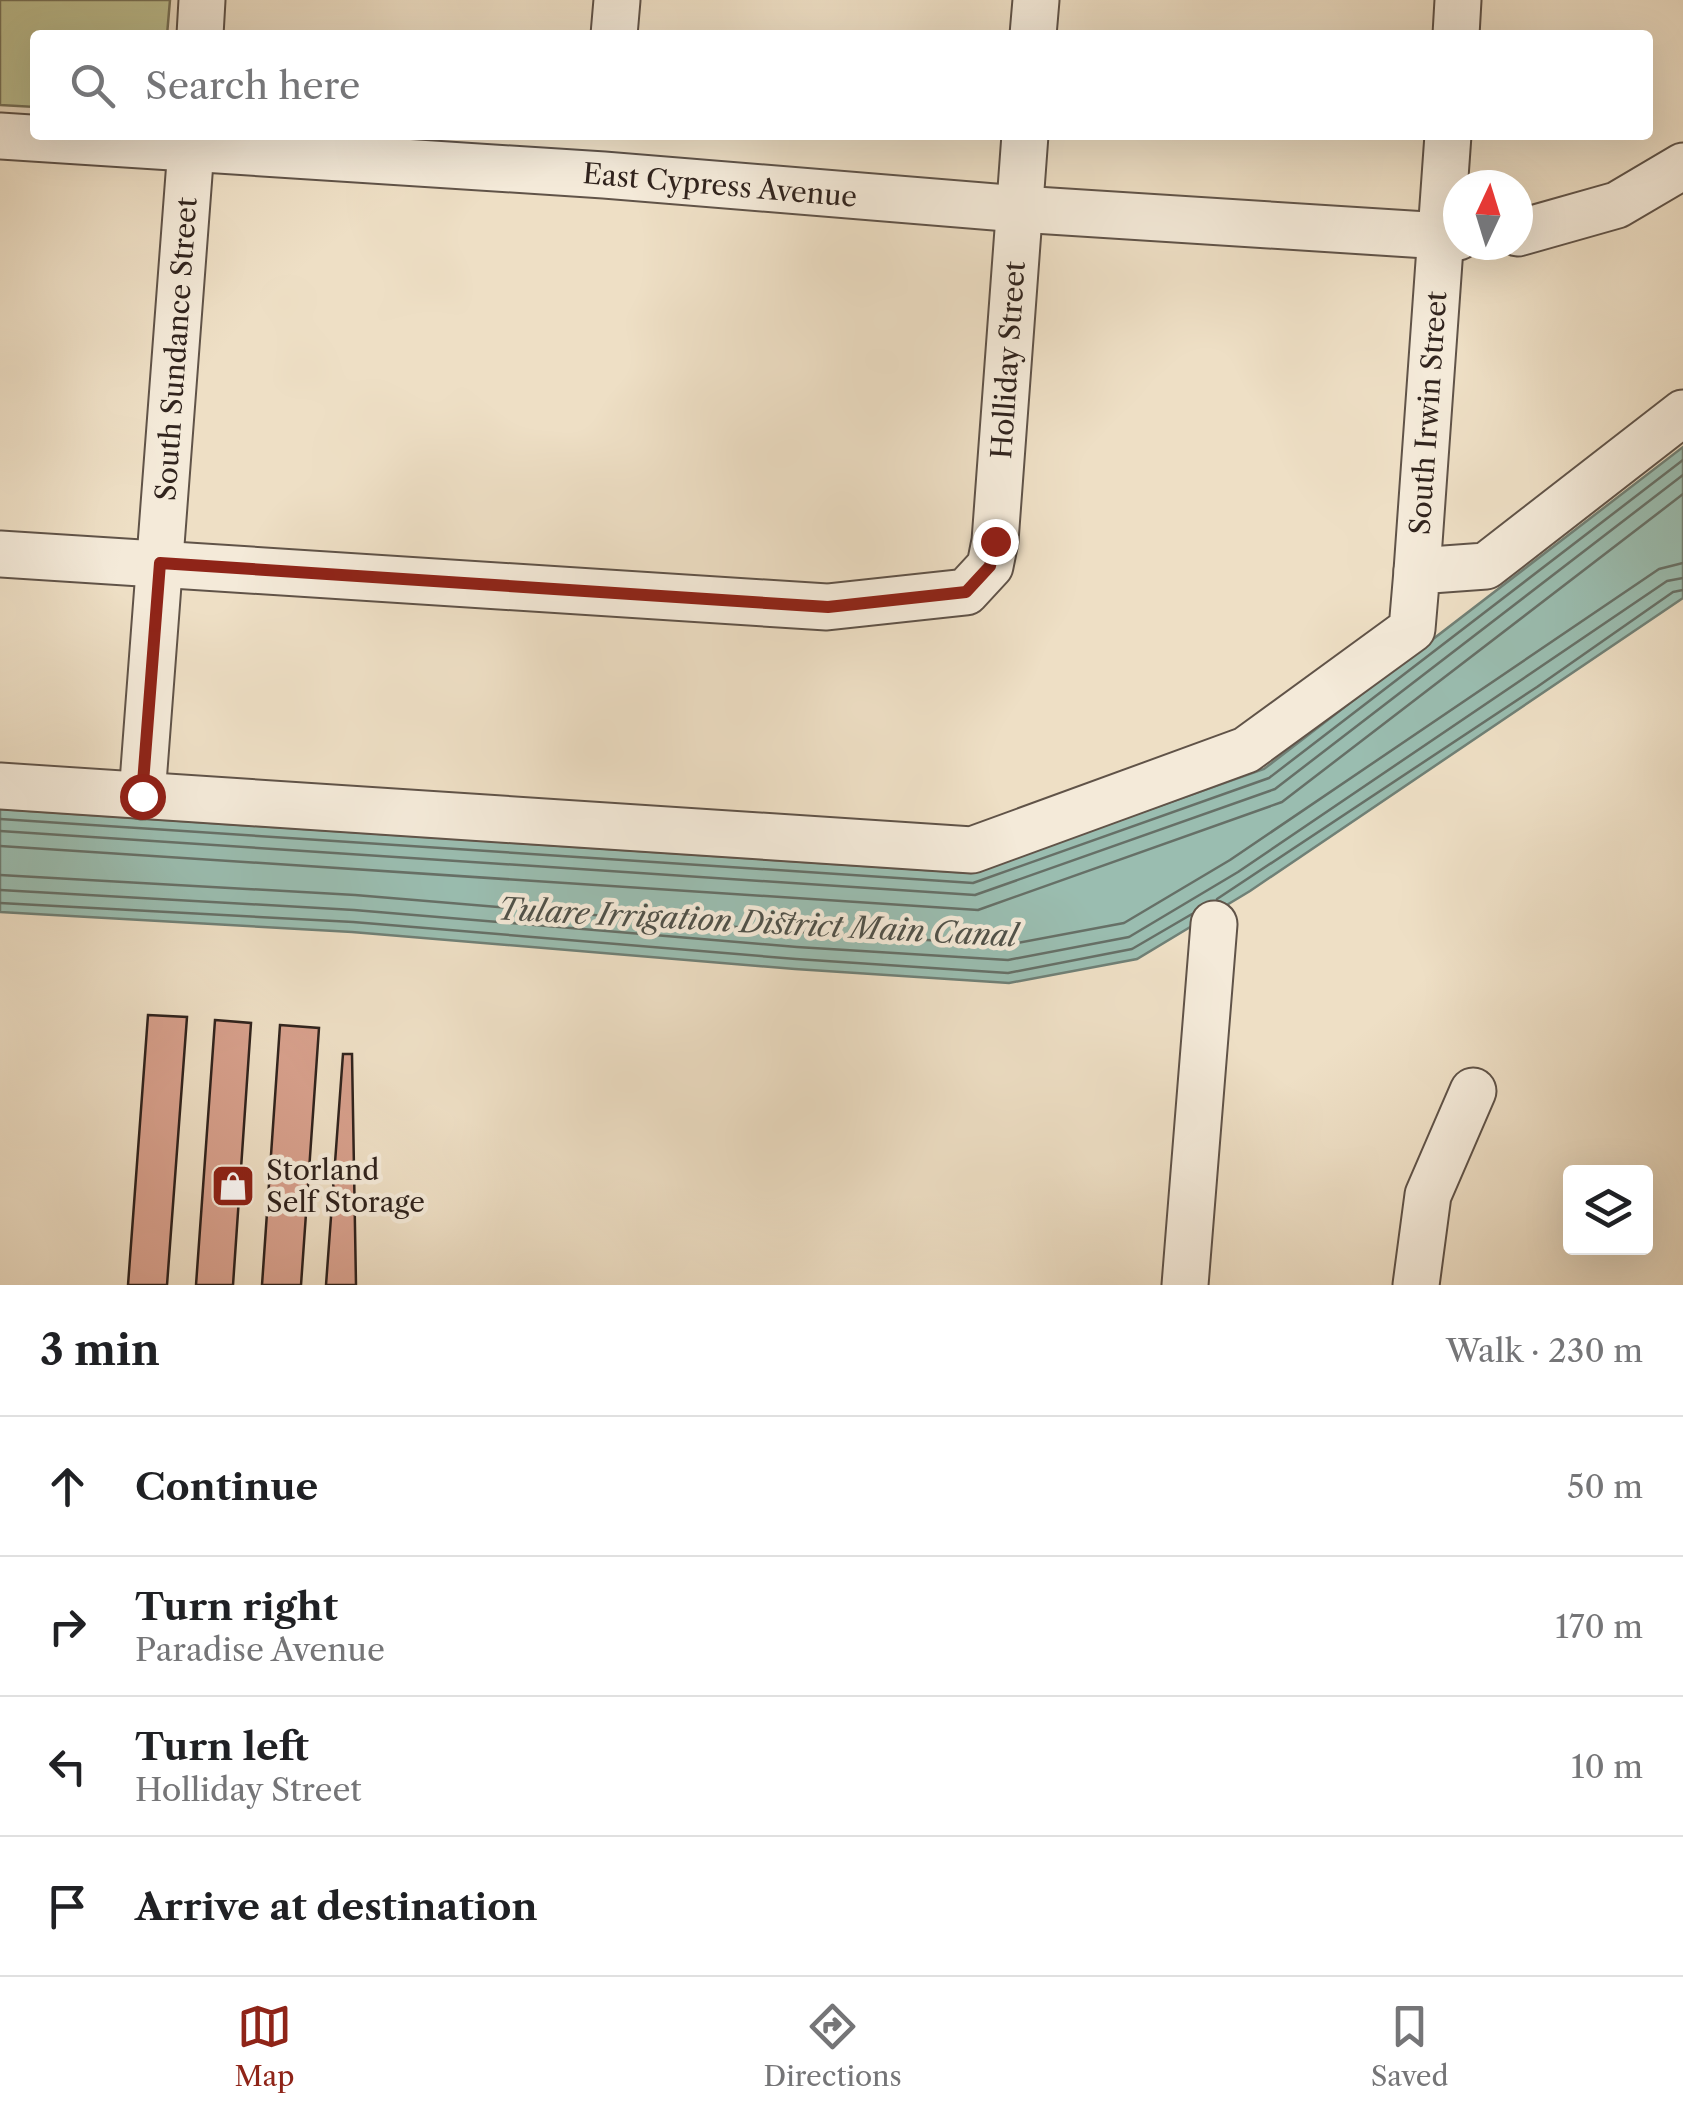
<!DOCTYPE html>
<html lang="en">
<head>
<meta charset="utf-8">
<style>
	:root { --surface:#fff; --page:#f6f6f6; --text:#202124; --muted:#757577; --line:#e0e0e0; --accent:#8f2418 }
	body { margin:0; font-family:"Libre Caslon Text",serif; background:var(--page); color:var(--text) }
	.controls { position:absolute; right:30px; bottom:30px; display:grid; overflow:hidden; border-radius:10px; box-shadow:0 10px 40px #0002 }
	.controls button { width:90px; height:90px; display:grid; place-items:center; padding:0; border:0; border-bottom:2px solid var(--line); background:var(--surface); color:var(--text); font:50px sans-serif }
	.compass { position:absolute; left:1443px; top:170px; width:90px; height:90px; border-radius:50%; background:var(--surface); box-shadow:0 10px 40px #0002; rotate:4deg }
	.stop { position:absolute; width:30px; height:30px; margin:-22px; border:8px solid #8f2418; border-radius:50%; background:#fff }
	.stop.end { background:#8f2418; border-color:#fff; box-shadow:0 2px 10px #0008 }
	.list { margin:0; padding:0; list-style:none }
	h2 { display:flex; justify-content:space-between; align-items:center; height:130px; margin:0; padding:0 40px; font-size:42px }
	h2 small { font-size:32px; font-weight:400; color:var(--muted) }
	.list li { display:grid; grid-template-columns:65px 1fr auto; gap:30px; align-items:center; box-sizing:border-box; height:140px; padding:0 40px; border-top:2px solid var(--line) }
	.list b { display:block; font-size:38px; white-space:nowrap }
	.list p { margin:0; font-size:32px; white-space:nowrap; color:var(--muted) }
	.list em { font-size:32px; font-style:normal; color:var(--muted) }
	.icon { flex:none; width:55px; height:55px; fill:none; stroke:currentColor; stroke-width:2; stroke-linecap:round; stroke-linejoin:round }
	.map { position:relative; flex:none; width:1683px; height:1285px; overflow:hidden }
	.search { position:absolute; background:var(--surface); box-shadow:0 10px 40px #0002; left:30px; right:30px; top:30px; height:110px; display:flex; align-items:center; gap:25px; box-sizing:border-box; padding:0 35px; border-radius:10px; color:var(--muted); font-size:38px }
	.sheet { height:690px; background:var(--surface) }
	nav { display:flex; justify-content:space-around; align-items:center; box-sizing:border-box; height:140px; border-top:2px solid var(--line); background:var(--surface); font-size:28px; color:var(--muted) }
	nav a { display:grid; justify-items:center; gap:5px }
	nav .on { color:var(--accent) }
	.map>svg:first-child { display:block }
</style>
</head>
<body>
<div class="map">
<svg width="1683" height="1285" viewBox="0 0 1683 1285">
	<rect width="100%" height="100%" fill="#eedfc5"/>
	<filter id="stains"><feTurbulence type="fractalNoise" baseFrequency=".002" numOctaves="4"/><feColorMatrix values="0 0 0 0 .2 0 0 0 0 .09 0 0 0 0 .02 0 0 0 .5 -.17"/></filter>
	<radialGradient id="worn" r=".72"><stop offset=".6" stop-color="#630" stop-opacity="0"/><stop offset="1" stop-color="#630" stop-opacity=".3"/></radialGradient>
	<path fill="#bec091" stroke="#787258" stroke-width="2.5" d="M0 0H170L167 35H35V107L0 105Z"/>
	<path fill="#9abdb0" stroke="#708076" stroke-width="2.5" d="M1683 447V598L1250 891 1137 959 1009 983 795 969 352 932 0 912V809L971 873 1264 769Z"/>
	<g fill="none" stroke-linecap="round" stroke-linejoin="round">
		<g stroke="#667067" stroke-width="2.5">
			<path d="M0 819 973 883 1269 778 1683 460"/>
			<path d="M0 831 975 895 1275 789 1683 475"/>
			<path d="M0 846 978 910 1282 802 1683 494"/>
			<path d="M0 875 355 895 798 932 1007 945 1124 923 1230 860 1659 569 1683 563"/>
			<path d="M0 890 354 910 797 947 1008 960 1129 937 1238 872 1667 581 1683 578"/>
			<path d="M1217 899 1537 687 1673 592 1683 590"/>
			<path d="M0 903 353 922 796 959 1008 973 1132 949 1192 914"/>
		</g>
	</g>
	<g fill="#d7a08c" stroke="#31241e" stroke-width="2.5">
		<path d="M148 1015 187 1017 167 1285H128Z"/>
		<path d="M215 1020 251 1023 233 1285H196Z"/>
		<path d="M280 1025 319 1028 301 1285H262Z"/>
		<path d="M343 1054H352L356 1285H326Z"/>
	</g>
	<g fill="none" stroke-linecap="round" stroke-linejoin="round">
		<defs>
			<g id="minor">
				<path d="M200 35 202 0"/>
				<path d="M614 35 617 0"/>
				<path d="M1033 35 1036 0"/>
				<path d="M1456 35 1458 0"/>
				<path d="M0 136 604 175 1019 209 1458 237"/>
				<path d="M1518 233 1617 205 1683 166"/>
				<path d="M0 554 827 607 966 592 990 566 995 541 1025 135"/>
				<path d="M1417 571 1448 135"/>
				<path d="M0 786 972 850 1246 750 1412 629 1417 571 1486 566 1683 413"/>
				<path d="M142 796 192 135"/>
				<path d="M1185 1285 1214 924"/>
				<path d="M1416 1285 1428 1195 1473 1091"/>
			</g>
		</defs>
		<use href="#minor" stroke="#605348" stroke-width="49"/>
		<use href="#minor" stroke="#f4ead9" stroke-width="45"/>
	</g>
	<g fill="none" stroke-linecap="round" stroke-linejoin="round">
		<path stroke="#8f2418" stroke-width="12" d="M142 796 160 563 828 607 966 592 990 566 995 541"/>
	</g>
	<defs>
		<symbol id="shop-square" viewBox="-11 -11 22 22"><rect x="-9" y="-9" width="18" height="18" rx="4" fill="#8f2418" stroke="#f4ead9"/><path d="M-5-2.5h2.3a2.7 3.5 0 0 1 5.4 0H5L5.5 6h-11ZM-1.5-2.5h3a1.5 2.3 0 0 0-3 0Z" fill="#fff"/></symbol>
	</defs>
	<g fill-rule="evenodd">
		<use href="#shop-square" x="208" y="1161" width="50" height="50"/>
	</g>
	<g text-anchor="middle" stroke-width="9" stroke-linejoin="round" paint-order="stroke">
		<g font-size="28" fill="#31241e" stroke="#f4ead9">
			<text transform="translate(720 185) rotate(5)" y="10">East Cypress Avenue</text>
			<text transform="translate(176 349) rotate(-86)" y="10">South Sundance Street</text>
			<text transform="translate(1008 360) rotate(-86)" y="10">Holliday Street</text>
			<text transform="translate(1428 413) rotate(-86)" y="10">South Irwin Street</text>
		</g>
		<g font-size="28" fill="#31241e" stroke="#f4ead9" text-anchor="start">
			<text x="266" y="1180">Storland<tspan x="266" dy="32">Self Storage</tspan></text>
		</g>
		<g font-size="30" font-style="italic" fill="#50524a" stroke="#f4ead9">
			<text transform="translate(758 923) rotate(3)" y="10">Tulare Irrigation District Main Canal</text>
		</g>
	</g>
	<rect width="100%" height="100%" filter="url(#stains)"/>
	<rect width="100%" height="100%" fill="url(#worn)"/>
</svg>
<div class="controls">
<button><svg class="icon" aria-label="layers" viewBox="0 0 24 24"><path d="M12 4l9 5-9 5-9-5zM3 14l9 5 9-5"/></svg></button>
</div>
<svg class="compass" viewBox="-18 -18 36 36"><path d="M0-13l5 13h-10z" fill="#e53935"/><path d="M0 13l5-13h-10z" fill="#757577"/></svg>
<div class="stop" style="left:142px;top:796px"></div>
<div class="stop end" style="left:995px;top:541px"></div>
<div class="search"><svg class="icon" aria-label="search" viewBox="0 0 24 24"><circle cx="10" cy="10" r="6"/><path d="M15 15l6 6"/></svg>Search here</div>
</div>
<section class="sheet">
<h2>3 min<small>Walk · 230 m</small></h2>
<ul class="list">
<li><svg class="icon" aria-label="ahead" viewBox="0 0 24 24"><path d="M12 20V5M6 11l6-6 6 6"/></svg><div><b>Continue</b></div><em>50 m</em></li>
<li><svg class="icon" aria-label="right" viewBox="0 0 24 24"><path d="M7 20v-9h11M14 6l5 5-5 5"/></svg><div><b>Turn right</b><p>Paradise Avenue</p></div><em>170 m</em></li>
<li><svg class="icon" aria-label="left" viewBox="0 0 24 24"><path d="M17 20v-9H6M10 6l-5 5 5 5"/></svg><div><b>Turn left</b><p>Holliday Street</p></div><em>10 m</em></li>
<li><svg class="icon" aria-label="arrive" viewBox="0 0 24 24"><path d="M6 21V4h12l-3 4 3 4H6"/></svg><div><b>Arrive at destination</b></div></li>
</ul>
</section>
<nav>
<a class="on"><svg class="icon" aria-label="map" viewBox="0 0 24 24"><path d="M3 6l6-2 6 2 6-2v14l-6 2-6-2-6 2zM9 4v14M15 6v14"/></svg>Map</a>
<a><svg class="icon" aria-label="directions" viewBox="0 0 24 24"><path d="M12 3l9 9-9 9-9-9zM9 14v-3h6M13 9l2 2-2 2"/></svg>Directions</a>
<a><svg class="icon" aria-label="saved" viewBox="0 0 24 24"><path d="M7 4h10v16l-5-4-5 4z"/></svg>Saved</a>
</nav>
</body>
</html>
